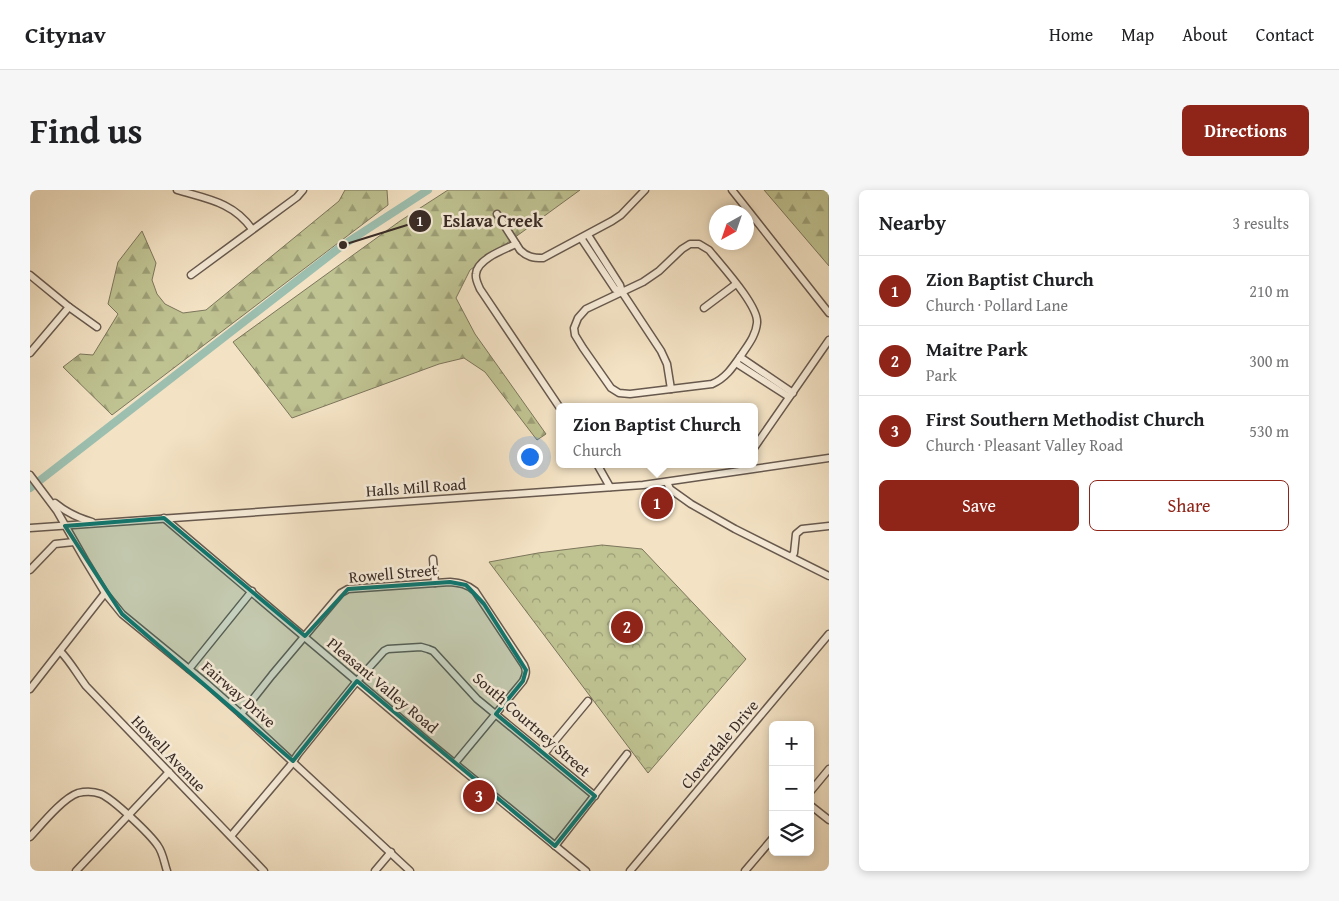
<!DOCTYPE html>
<html lang="en">
<head>
<meta charset="utf-8">
<style>
	:root { --surface:#fff; --page:#f6f6f6; --text:#202124; --muted:#757577; --line:#e0e0e0; --accent:#8f2418 }
	body { margin:0; font-family:"Gentium Book Plus",serif; background:var(--page); color:var(--text) }
	.controls { position:absolute; right:15px; bottom:15px; display:grid; overflow:hidden; border-radius:8px; box-shadow:0 2px 8px #0003 }
	.controls button { width:45px; height:45px; display:grid; place-items:center; padding:0; border:0; border-bottom:1px solid var(--line); background:var(--surface); color:var(--text); font:25px sans-serif }
	.compass { position:absolute; left:679px; top:15px; width:45px; height:45px; border-radius:50%; background:var(--surface); box-shadow:0 2px 8px #0003; rotate:220deg }
	.you { position:absolute; left:499px; top:266px; width:18px; height:18px; margin:-12px; border:4px solid #fff; border-radius:50%; background:#1a73e8; box-shadow:0 0 0 8px #1a73e833 }
	.badge { display:grid; place-items:center; width:32px; height:32px; border-radius:50%; background:var(--accent); color:#fff; font-size:16px; font-weight:700 }
	.pin { position:absolute; translate:-50% -50%; border:2px solid #fff; box-shadow:0 1px 5px #0006 }
	.popup { position:absolute; left:526px; top:213px; width:202px; height:65px; box-sizing:border-box; display:grid; place-content:center; border-radius:8px; background:var(--surface); filter:drop-shadow(0 1px 4px #0005); font-size:16px; white-space:nowrap; color:var(--muted) }
	.popup b { font-size:19px; color:var(--text) }
	.popup::after { content:''; position:absolute; left:50%; top:100%; margin-left:-10px; border:10px solid transparent; border-top-color:var(--surface) }
	.list { margin:0; padding:0; list-style:none }
	h2 { display:flex; justify-content:space-between; align-items:center; height:65px; margin:0; padding:0 20px; font-size:21px }
	h2 small { font-size:16px; font-weight:400; color:var(--muted) }
	.list li { display:grid; grid-template-columns:32px 1fr auto; gap:15px; align-items:center; box-sizing:border-box; height:70px; padding:0 20px; border-top:1px solid var(--line) }
	.list b { display:block; font-size:19px; white-space:nowrap }
	.list p { margin:0; font-size:16px; white-space:nowrap; color:var(--muted) }
	.list em { font-size:16px; font-style:normal; color:var(--muted) }
	.actions { display:flex; gap:10px; padding:15px 20px }
	.actions a { flex:1; padding:11px 0; border:1px solid var(--accent); border-radius:8px; text-align:center; font-size:18px; color:var(--accent) }
	.actions .main { background:var(--accent); color:#fff }
	.icon { flex:none; width:28px; height:28px; fill:none; stroke:currentColor; stroke-width:2; stroke-linecap:round; stroke-linejoin:round }
	.map { position:relative; flex:none; width:799px; height:681px; overflow:hidden; border-radius:8px }
	header { display:flex; align-items:center; gap:30px; box-sizing:border-box; height:70px; padding:0 25px; background:var(--surface); border-bottom:1px solid var(--line) }
	header strong { font-size:24px }
	nav { display:flex; gap:28px; margin-inline-start:auto; font-size:18px }
	.intro { display:flex; align-items:center; justify-content:space-between; box-sizing:border-box; height:120px; padding:0 30px }
	h1 { margin:0; font-size:35px }
	.button { padding:12px 22px; border-radius:8px; background:var(--accent); color:#fff; font-size:18px; font-weight:700 }
	main { display:flex; gap:30px; padding:0 30px }
	aside { flex:1; background:var(--surface); border-radius:8px; box-shadow:0 2px 8px #0003 }
	.map>svg:first-child { display:block }
</style>
</head>
<body>
<header>
<strong>Citynav</strong>
<nav><a>Home</a><a>Map</a><a>About</a><a>Contact</a></nav>
</header>
<div class="intro"><h1>Find us</h1><a class="button">Directions</a></div>
<main>
<div class="map">
<svg width="799" height="681" viewBox="0 0 799 681">
	<defs>
		<pattern id="forest-firs" width="22" height="20" patternUnits="userSpaceOnUse" patternTransform="scale(1.25)"><rect width="22" height="20" fill="#bfc291"/><path d="M5 1l3.5 6h-7zM16 11l3.5 6h-7z" fill="#9c9e76"/></pattern>
		<pattern id="park-crowns" width="20" height="18" patternUnits="userSpaceOnUse" patternTransform="scale(1.25)"><rect width="20" height="18" fill="#bfc291"/><path d="M2 6a3 3 0 1 1 6 0M12 15a3 3 0 1 1 6 0" fill="none" stroke="#9c9e76"/></pattern>
	</defs>
	<rect width="100%" height="100%" fill="#f3e2c4"/>
	<filter id="stains"><feTurbulence type="fractalNoise" baseFrequency=".004" numOctaves="4"/><feColorMatrix values="0 0 0 0 .2 0 0 0 0 .09 0 0 0 0 .02 0 0 0 .5 -.17"/></filter>
	<radialGradient id="worn" r=".72"><stop offset=".6" stop-color="#630" stop-opacity="0"/><stop offset="1" stop-color="#630" stop-opacity=".3"/></radialGradient>
	<g fill="url(#forest-firs)" stroke="#7c765c">
		<path d="M315 0H357L358 15 82 225 33 177 50 164 63 165 88 124 78 114 88 72 112 41 126 73 122 90 127 104 135 114 153 123 176 120 309 11Z"/>
		<path d="M418 0H550L440 80 426 108 445 144 516 244 507 250 455 182 434 168 409 174 262 228 203 152 370 31Z"/>
		<path d="M734 0H799V76Z"/>
	</g>
	<path fill="url(#park-crowns)" stroke="#7c765c" d="M572 355 612 359 716 469 618 583 459 372 508 363Z"/>
	<g fill="none" stroke-linecap="round" stroke-linejoin="round">
		<path stroke="#9cbfaf" stroke-width="8" d="M0 298 313 55 398 0"/>
		<defs>
			<g id="minor">
				<path d="M147 0C177 9 203 12 222 39"/>
				<path d="M702 0 799 123"/>
				<path d="M467 24 490 60C497 67 503 68 513 68L582 31 591 25 615 0"/>
				<path d="M558 45 590 95 592 102 631 161 637 174 641 199"/>
				<path d="M551 48 585 99 592 102"/>
				<path d="M486 54C475 59 447 69 446 84 445 89 448 94 450 99L530 218"/>
				<path d="M660 54H669L679 60C691 75 729 116 727 133 726 145 718 155 712 164 703 177 696 188 682 194L600 204 589 203 581 198 553 158 545 145 544 138 548 128 556 119 613 92 629 81 652 59Z"/>
				<path d="M0 85 39 117 67 137"/>
				<path d="M161 85 267 7 273 0"/>
				<path d="M674 118 706 94"/>
				<path d="M0 163 39 117"/>
				<path d="M710 167 763 203"/>
				<path d="M706 173 759 207"/>
				<path d="M724 258 799 150"/>
				<path d="M567 274 580 297"/>
				<path d="M0 285 27 321 55 370 75 403 92 424 176 493 211 524 380 681"/>
				<path d="M637 292 640 299 661 314 705 339 799 386"/>
				<path d="M25 313C37 323 48 328 62 332"/>
				<path d="M134 328 396 550 556 681"/>
				<path d="M0 338 613 295 799 268"/>
				<path d="M762 366 764 363 766 344 772 339 799 336"/>
				<path d="M403 369 405 393"/>
				<path d="M0 380 25 354 44 352"/>
				<path d="M30 461C40 471 47 484 56 496L234 681"/>
				<path d="M159 479 222 401"/>
				<path d="M0 499 75 403"/>
				<path d="M211 524 242 485 311 403 318 399 420 392C430 393 437 394 445 401L494 475C497 481 496 485 493 491L425 573"/>
				<path d="M514 564 558 511"/>
				<path d="M780 602 799 579"/>
				<path d="M780 615 799 630"/>
				<path d="M201 646 260 576 268 564 327 491 354 461 358 459 391 457 398 459 403 461 447 509 565 606"/>
				<path d="M0 647C12 634 33 608 48 603 56 601 63 601 71 604 83 609 120 644 128 656 133 663 134 672 137 681"/>
				<path d="M525 656 597 564"/>
				<path d="M46 681 139 582"/>
				<path d="M345 681 361 662"/>
				<path d="M600 681 799 444"/>
				<path d="M715 681 743 648"/>
			</g>
		</defs>
		<use href="#minor" stroke="#67594e" stroke-width="9"/>
		<use href="#minor" stroke="#f7ecd9" stroke-width="6"/>
	</g>
	<path fill="#0f766e" fill-opacity="0.2" stroke="#0f766e" stroke-width="4" stroke-linejoin="round" d="M134 328 275 446 318 399 420 392 436 395 454 414 496 480 493 491 466 524 565 606 525 656 327 491 263 571 92 424 35 336Z"/>
	<g text-anchor="middle" stroke-width="5" stroke-linejoin="round" paint-order="stroke">
		<g font-size="16" fill="#382b26" stroke="#f7ecd9">
			<text transform="translate(386 297) rotate(-4)" y="6">Halls Mill Road</text>
			<text transform="translate(363 383) rotate(-5)" y="6">Rowell Street</text>
			<text transform="translate(353 495) rotate(40)" y="6">Pleasant Valley Road</text>
			<text transform="translate(209 504) rotate(41)" y="6">Fairway Drive</text>
			<text transform="translate(502 534) rotate(41)" y="6">South Courtney Street</text>
			<text transform="translate(689 554) rotate(-50)" y="6">Cloverdale Drive</text>
			<text transform="translate(139 563) rotate(46)" y="6">Howell Avenue</text>
		</g>
	</g>
	<path fill="none" stroke="#382b26" stroke-width="2" d="M313 55L390 31"/>
	<g fill="#382b26" stroke="#f7ecd9" stroke-width="2">
		<circle cx="313" cy="55" r="5"/>
		<circle cx="390" cy="31" r="12"/>
	</g>
	<g font-size="15" text-anchor="middle" font-weight="bold" fill="#fff">
		<text x="390" y="36">1</text>
	</g>
	<g font-size="18" text-anchor="middle" font-weight="bold" fill="#382b26" stroke="#f7ecd9" stroke-width="5" stroke-linejoin="round" paint-order="stroke">
		<text x="463" y="37">Eslava Creek</text>
	</g>
	<rect width="100%" height="100%" filter="url(#stains)"/>
	<rect width="100%" height="100%" fill="url(#worn)"/>
</svg>
<div class="controls">
<button>+</button>
<button>−</button>
<button><svg class="icon" aria-label="layers" viewBox="0 0 24 24"><path d="M12 4l9 5-9 5-9-5zM3 14l9 5 9-5"/></svg></button>
</div>
<svg class="compass" viewBox="-18 -18 36 36"><path d="M0-13l5 13h-10z" fill="#e53935"/><path d="M0 13l5-13h-10z" fill="#757577"/></svg>
<div class="you"></div>
<div class="pin badge" style="left:627px;top:313px">1</div>
<div class="popup"><b>Zion Baptist Church</b>Church</div>
<div class="pin badge" style="left:597px;top:437px">2</div>
<div class="pin badge" style="left:449px;top:606px">3</div>
</div>
<aside>
<h2>Nearby<small>3 results</small></h2>
<ul class="list">
<li><span class="badge">1</span><div><b>Zion Baptist Church</b><p>Church · Pollard Lane</p></div><em>210 m</em></li>
<li><span class="badge">2</span><div><b>Maitre Park</b><p>Park</p></div><em>300 m</em></li>
<li><span class="badge">3</span><div><b>First Southern Methodist Church</b><p>Church · Pleasant Valley Road</p></div><em>530 m</em></li>
</ul>
<div class="actions"><a class="main">Save</a><a>Share</a></div>
</aside>
</main>
</body>
</html>
